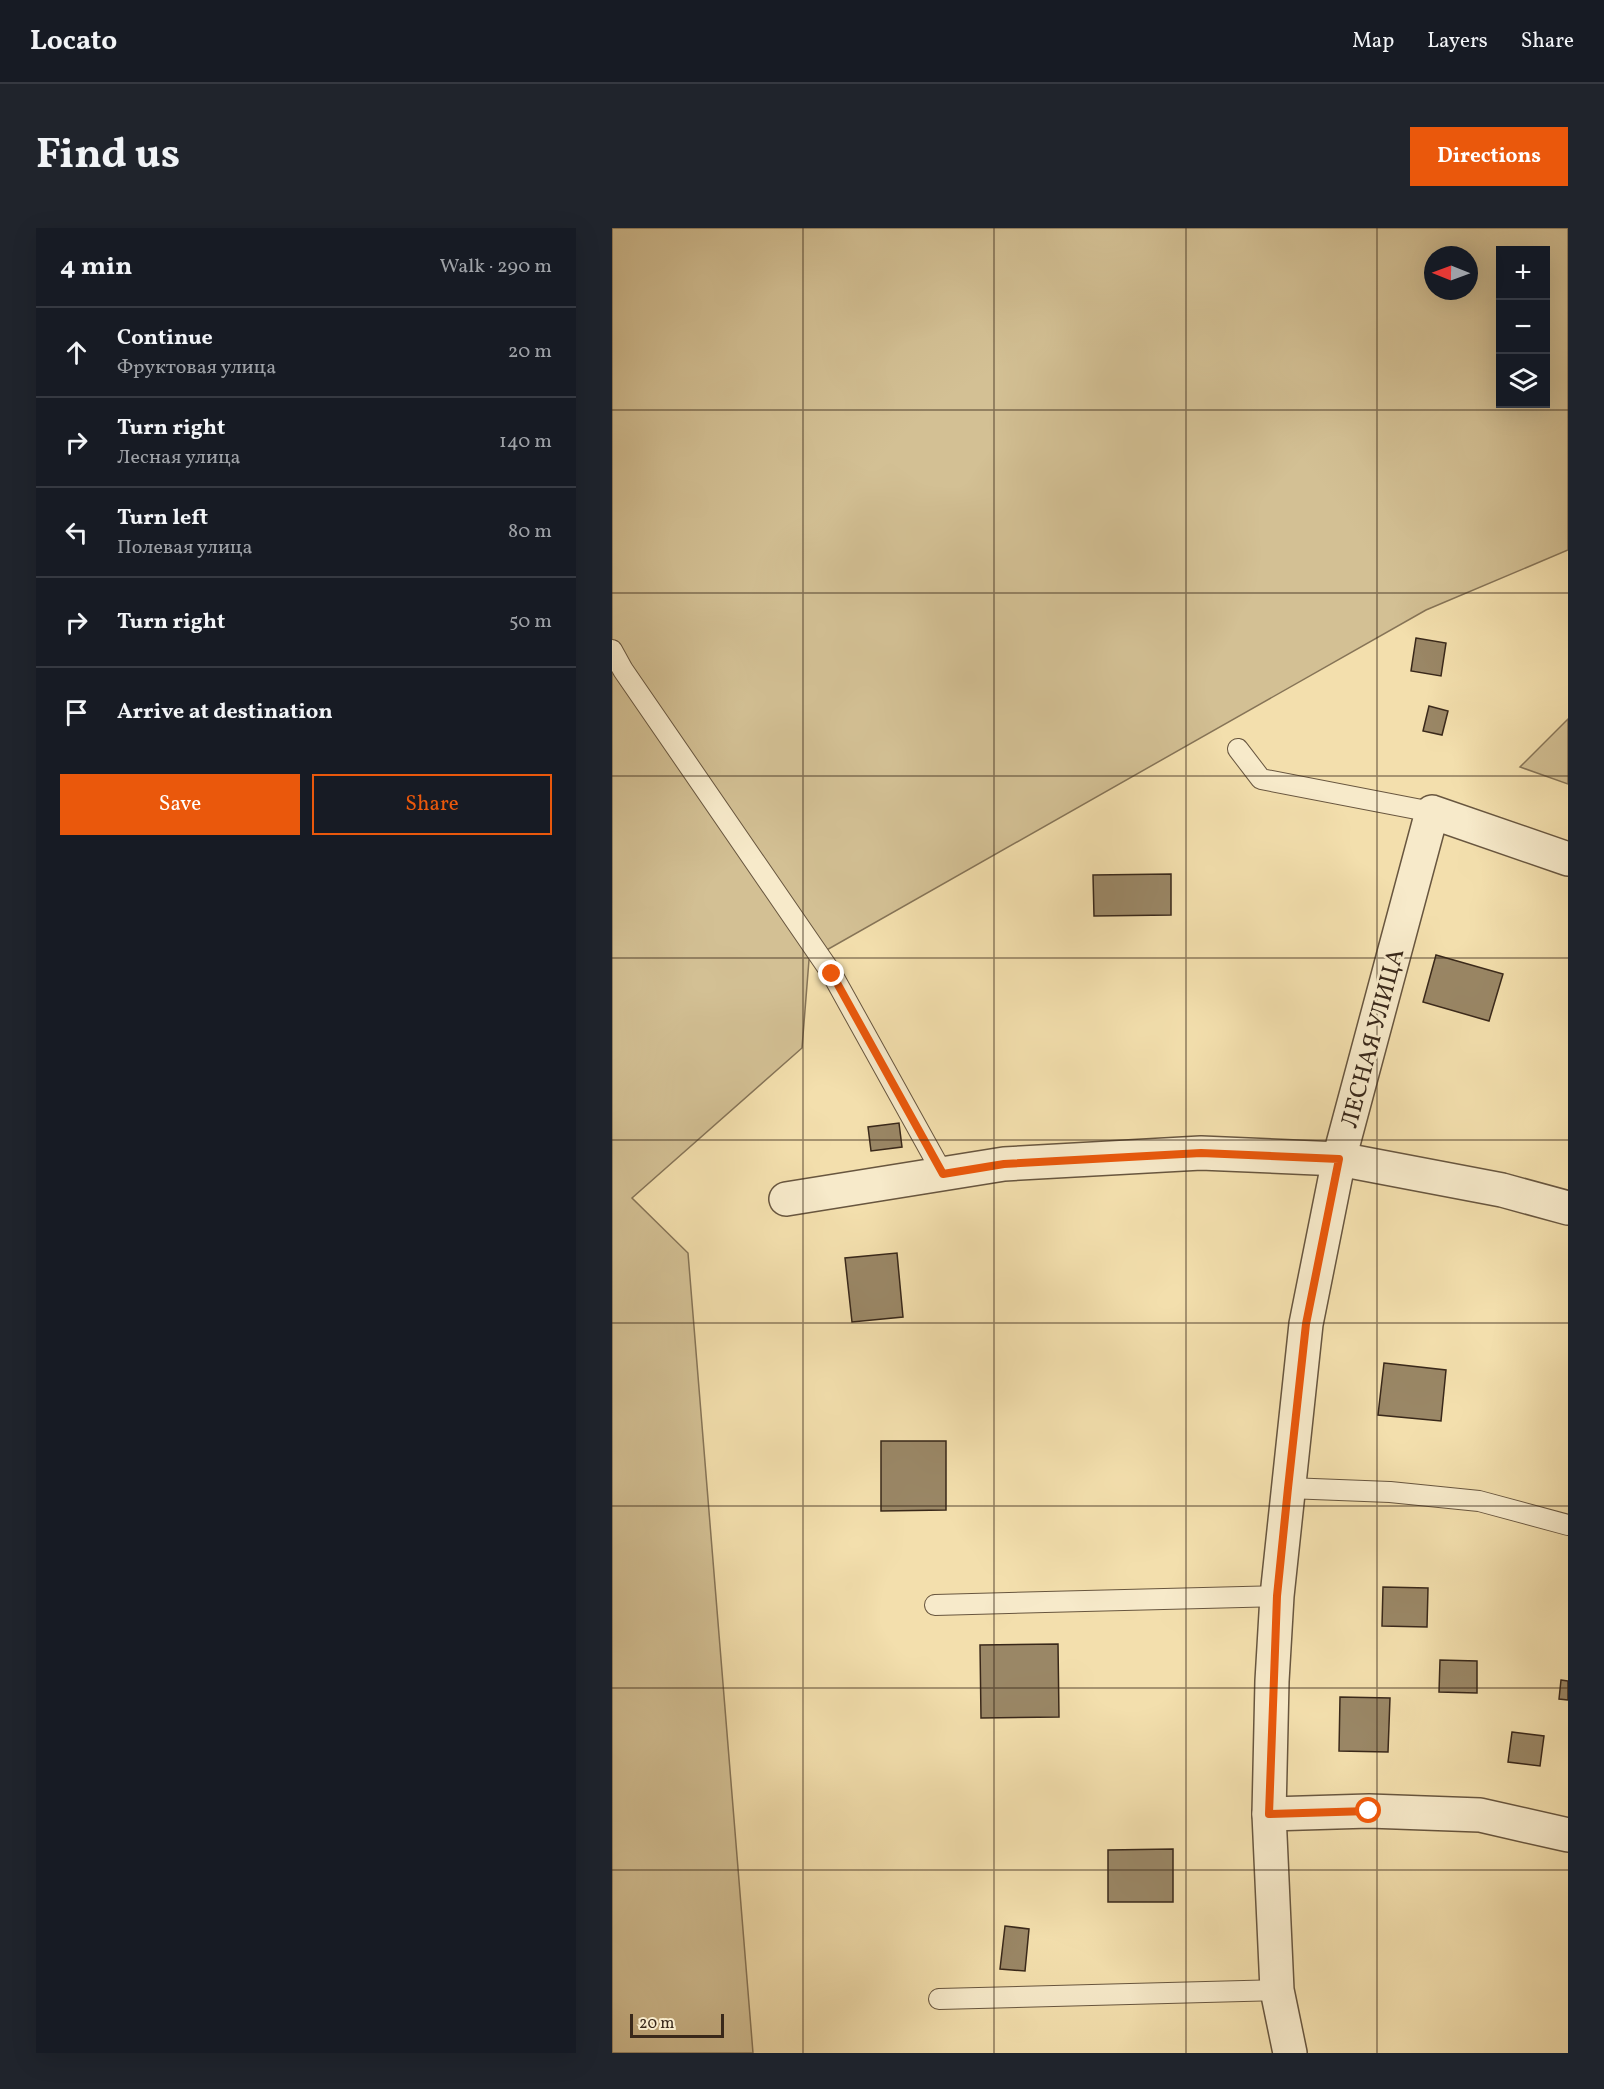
<!DOCTYPE html>
<html lang="en">
<head>
<meta charset="utf-8">
<style>
	:root { --surface:#171b24; --page:#20242c; --text:#f1f3f6; --muted:#9ea1a6; --line:#363941; --accent:#ea580c }
	body { margin:0; font-family:Vollkorn,serif; background:var(--page); color:var(--text) }
	.controls { position:absolute; right:18px; top:18px; display:grid; overflow:hidden; border-radius:0px; box-shadow:0 6px 24px #0002 }
	.controls button { width:54px; height:54px; display:grid; place-items:center; padding:0; border:0; border-bottom:2px solid var(--line); background:var(--surface); color:var(--text); font:30px sans-serif }
	.compass { position:absolute; left:812px; top:18px; width:54px; height:54px; border-radius:50%; background:var(--surface); box-shadow:0 6px 24px #0002; rotate:271deg }
	.scale { position:absolute; left:18px; bottom:15px; width:94px; box-sizing:border-box; padding-left:6px; border:3px solid #39281a; border-top:0; font-size:16px; line-height:21px; white-space:nowrap; color:#39281a; -webkit-text-stroke:4px #f7eaca; paint-order:stroke }
	.stop { position:absolute; width:18px; height:18px; margin:-14px; border:4px solid #ea580c; border-radius:50%; background:#fff }
	.stop.end { background:#ea580c; border-color:#fff; box-shadow:0 2px 6px #0008 }
	.list { margin:0; padding:0; list-style:none }
	h2 { display:flex; justify-content:space-between; align-items:center; height:78px; margin:0; padding:0 24px; font-size:26px }
	h2 small { font-size:20px; font-weight:400; color:var(--muted) }
	.list li { display:grid; grid-template-columns:39px 1fr auto; gap:18px; align-items:center; box-sizing:border-box; height:90px; padding:0 24px; border-top:2px solid var(--line) }
	.list b { display:block; font-size:22px; white-space:nowrap }
	.list p { margin:0; font-size:20px; white-space:nowrap; color:var(--muted) }
	.list em { font-size:20px; font-style:normal; color:var(--muted) }
	.actions { display:flex; gap:12px; padding:18px 24px }
	.actions a { flex:1; padding:14px 0; border:2px solid var(--accent); border-radius:0px; text-align:center; font-size:21px; color:var(--accent) }
	.actions .main { background:var(--accent); color:#fff }
	.icon { flex:none; width:33px; height:33px; fill:none; stroke:currentColor; stroke-width:2; stroke-linecap:round; stroke-linejoin:round }
	.map { position:relative; flex:none; width:956px; height:1825px; overflow:hidden; border-radius:0px }
	header { display:flex; align-items:center; gap:36px; box-sizing:border-box; height:84px; padding:0 30px; background:var(--surface); border-bottom:2px solid var(--line) }
	header strong { font-size:28px }
	nav { display:flex; gap:33px; margin-inline-start:auto; font-size:21px }
	.intro { display:flex; align-items:center; justify-content:space-between; box-sizing:border-box; height:144px; padding:0 36px }
	h1 { margin:0; font-size:42px }
	.button { padding:15px 27px; border-radius:0px; background:var(--accent); color:#fff; font-size:21px; font-weight:700 }
	main { display:flex; gap:36px; padding:0 36px }
	aside { flex:1; background:var(--surface); border-radius:0px; box-shadow:0 6px 24px #0002 }
	.map>svg:first-child { display:block }
</style>
</head>
<body>
<header>
<strong>Locato</strong>
<nav><a>Map</a><a>Layers</a><a>Share</a></nav>
</header>
<div class="intro"><h1>Find us</h1><a class="button">Directions</a></div>
<main>
<aside>
<h2>4 min<small>Walk · 290 m</small></h2>
<ul class="list">
<li><svg class="icon" aria-label="ahead" viewBox="0 0 24 24"><path d="M12 20V5M6 11l6-6 6 6"/></svg><div><b>Continue</b><p>Фруктовая улица</p></div><em>20 m</em></li>
<li><svg class="icon" aria-label="right" viewBox="0 0 24 24"><path d="M7 20v-9h11M14 6l5 5-5 5"/></svg><div><b>Turn right</b><p>Лесная улица</p></div><em>140 m</em></li>
<li><svg class="icon" aria-label="left" viewBox="0 0 24 24"><path d="M17 20v-9H6M10 6l-5 5 5 5"/></svg><div><b>Turn left</b><p>Полевая улица</p></div><em>80 m</em></li>
<li><svg class="icon" aria-label="right" viewBox="0 0 24 24"><path d="M7 20v-9h11M14 6l5 5-5 5"/></svg><div><b>Turn right</b></div><em>50 m</em></li>
<li><svg class="icon" aria-label="arrive" viewBox="0 0 24 24"><path d="M6 21V4h12l-3 4 3 4H6"/></svg><div><b>Arrive at destination</b></div></li>
</ul>
<div class="actions"><a class="main">Save</a><a>Share</a></div>
</aside>
<div class="map">
<svg width="956" height="1825" viewBox="0 0 956 1825">
	<rect width="100%" height="100%" fill="#f3dfad"/>
	<filter id="stains"><feTurbulence type="fractalNoise" baseFrequency=".00333" numOctaves="4"/><feColorMatrix values="0 0 0 0 .2 0 0 0 0 .09 0 0 0 0 .02 0 0 0 .5 -.17"/></filter>
	<radialGradient id="worn" r=".72"><stop offset=".6" stop-color="#630" stop-opacity="0"/><stop offset="1" stop-color="#630" stop-opacity=".3"/></radialGradient>
	<g fill="#d3c094" stroke="#867457" stroke-width="1.5" fill-rule="evenodd">
		<path d="M0 0H956V322L814 382 197 732 190 820 20 970 76 1025 141 1825H0ZM888 22H933V176H888ZM821 27H857V63H821Z"/>
		<path d="M956 491V556L908 539Z"/>
	</g>
	<g fill="#9a8766" stroke="#39281a" stroke-width="1.5">
		<path d="M804 410 834 415 829 448 799 443Z"/>
		<path d="M817 478 836 483 830 507 811 503Z"/>
		<path d="M559 646V687L482 688 481 647Z"/>
		<path d="M824 727 891 746 877 793 811 774Z"/>
		<path d="M287 895 290 919 259 923 256 899Z"/>
		<path d="M285 1025 291 1089 240 1094 233 1030Z"/>
		<path d="M772 1135 834 1142 829 1193 766 1187Z"/>
		<path d="M269 1213H334V1282L269 1283Z"/>
		<path d="M771 1359 816 1360 815 1399 770 1398Z"/>
		<path d="M446 1416 447 1489 369 1490 368 1417Z"/>
		<path d="M828 1432 865 1433V1465L827 1464Z"/>
		<path d="M949 1452 956 1453V1472L947 1471Z"/>
		<path d="M728 1469 778 1470 776 1524 727 1523Z"/>
		<path d="M900 1504 932 1508 928 1538 896 1534Z"/>
		<path d="M561 1621V1674H496V1622Z"/>
		<path d="M393 1698 417 1701 413 1743 388 1741Z"/>
	</g>
	<g fill="none" stroke-linecap="round" stroke-linejoin="round">
		<defs>
			<g id="lane">
				<path d="M0 422 11 442 220 746 331 946"/>
				<path d="M626 521 649 551 820 584"/>
				<path d="M676 1260 778 1264 867 1273 956 1297"/>
				<path d="M323 1377 665 1368"/>
				<path d="M327 1771 665 1762"/>
			</g>
			<g id="street">
				<path d="M174 971 392 936 589 925 727 931 890 962 956 980"/>
				<path d="M657 1586 757 1583 868 1587 956 1607"/>
				<path d="M678 1825 665 1762 657 1586 660 1453 665 1368 694 1096 727 931 820 584 956 631"/>
			</g>
		</defs>
		<use href="#lane" stroke="#68563f" stroke-width="22"/>
		<use href="#street" stroke="#68563f" stroke-width="36"/>
		<use href="#lane" stroke="#f7eaca" stroke-width="20"/>
		<use href="#street" stroke="#f7eaca" stroke-width="33"/>
	</g>
	<g fill="none" stroke-linecap="round" stroke-linejoin="round">
		<path stroke="#ea580c" stroke-width="8" d="M220 746 331 946 392 936 589 925 727 931 694 1096 676 1260 665 1368 657 1586 757 1583"/>
	</g>
	<path fill="none" stroke="#39281a" stroke-width="1.5" stroke-opacity="0.55" d="M191 0V1825M382 0V1825M574 0V1825M765 0V1825M0 182H956M0 365H956M0 548H956M0 730H956M0 912H956M0 1095H956M0 1278H956M0 1460H956M0 1642H956"/>
	<g text-anchor="middle" stroke-width="5" stroke-linejoin="round" paint-order="stroke">
		<g font-size="24" fill="#39281a" stroke="#f7eaca">
			<text transform="translate(760 810) rotate(-75)" y="8">ЛЕСНАЯ УЛИЦА</text>
		</g>
	</g>
	<rect width="100%" height="100%" filter="url(#stains)"/>
	<rect width="100%" height="100%" fill="url(#worn)"/>
</svg>
<div class="controls">
<button>+</button>
<button>−</button>
<button><svg class="icon" aria-label="layers" viewBox="0 0 24 24"><path d="M12 4l9 5-9 5-9-5zM3 14l9 5 9-5"/></svg></button>
</div>
<svg class="compass" viewBox="-18 -18 36 36"><path d="M0-13l5 13h-10z" fill="#e53935"/><path d="M0 13l5-13h-10z" fill="#9ea1a6"/></svg>
<div class="scale">20 m</div>
<div class="stop" style="left:757px;top:1583px"></div>
<div class="stop end" style="left:220px;top:746px"></div>
</div>
</main>
</body>
</html>
